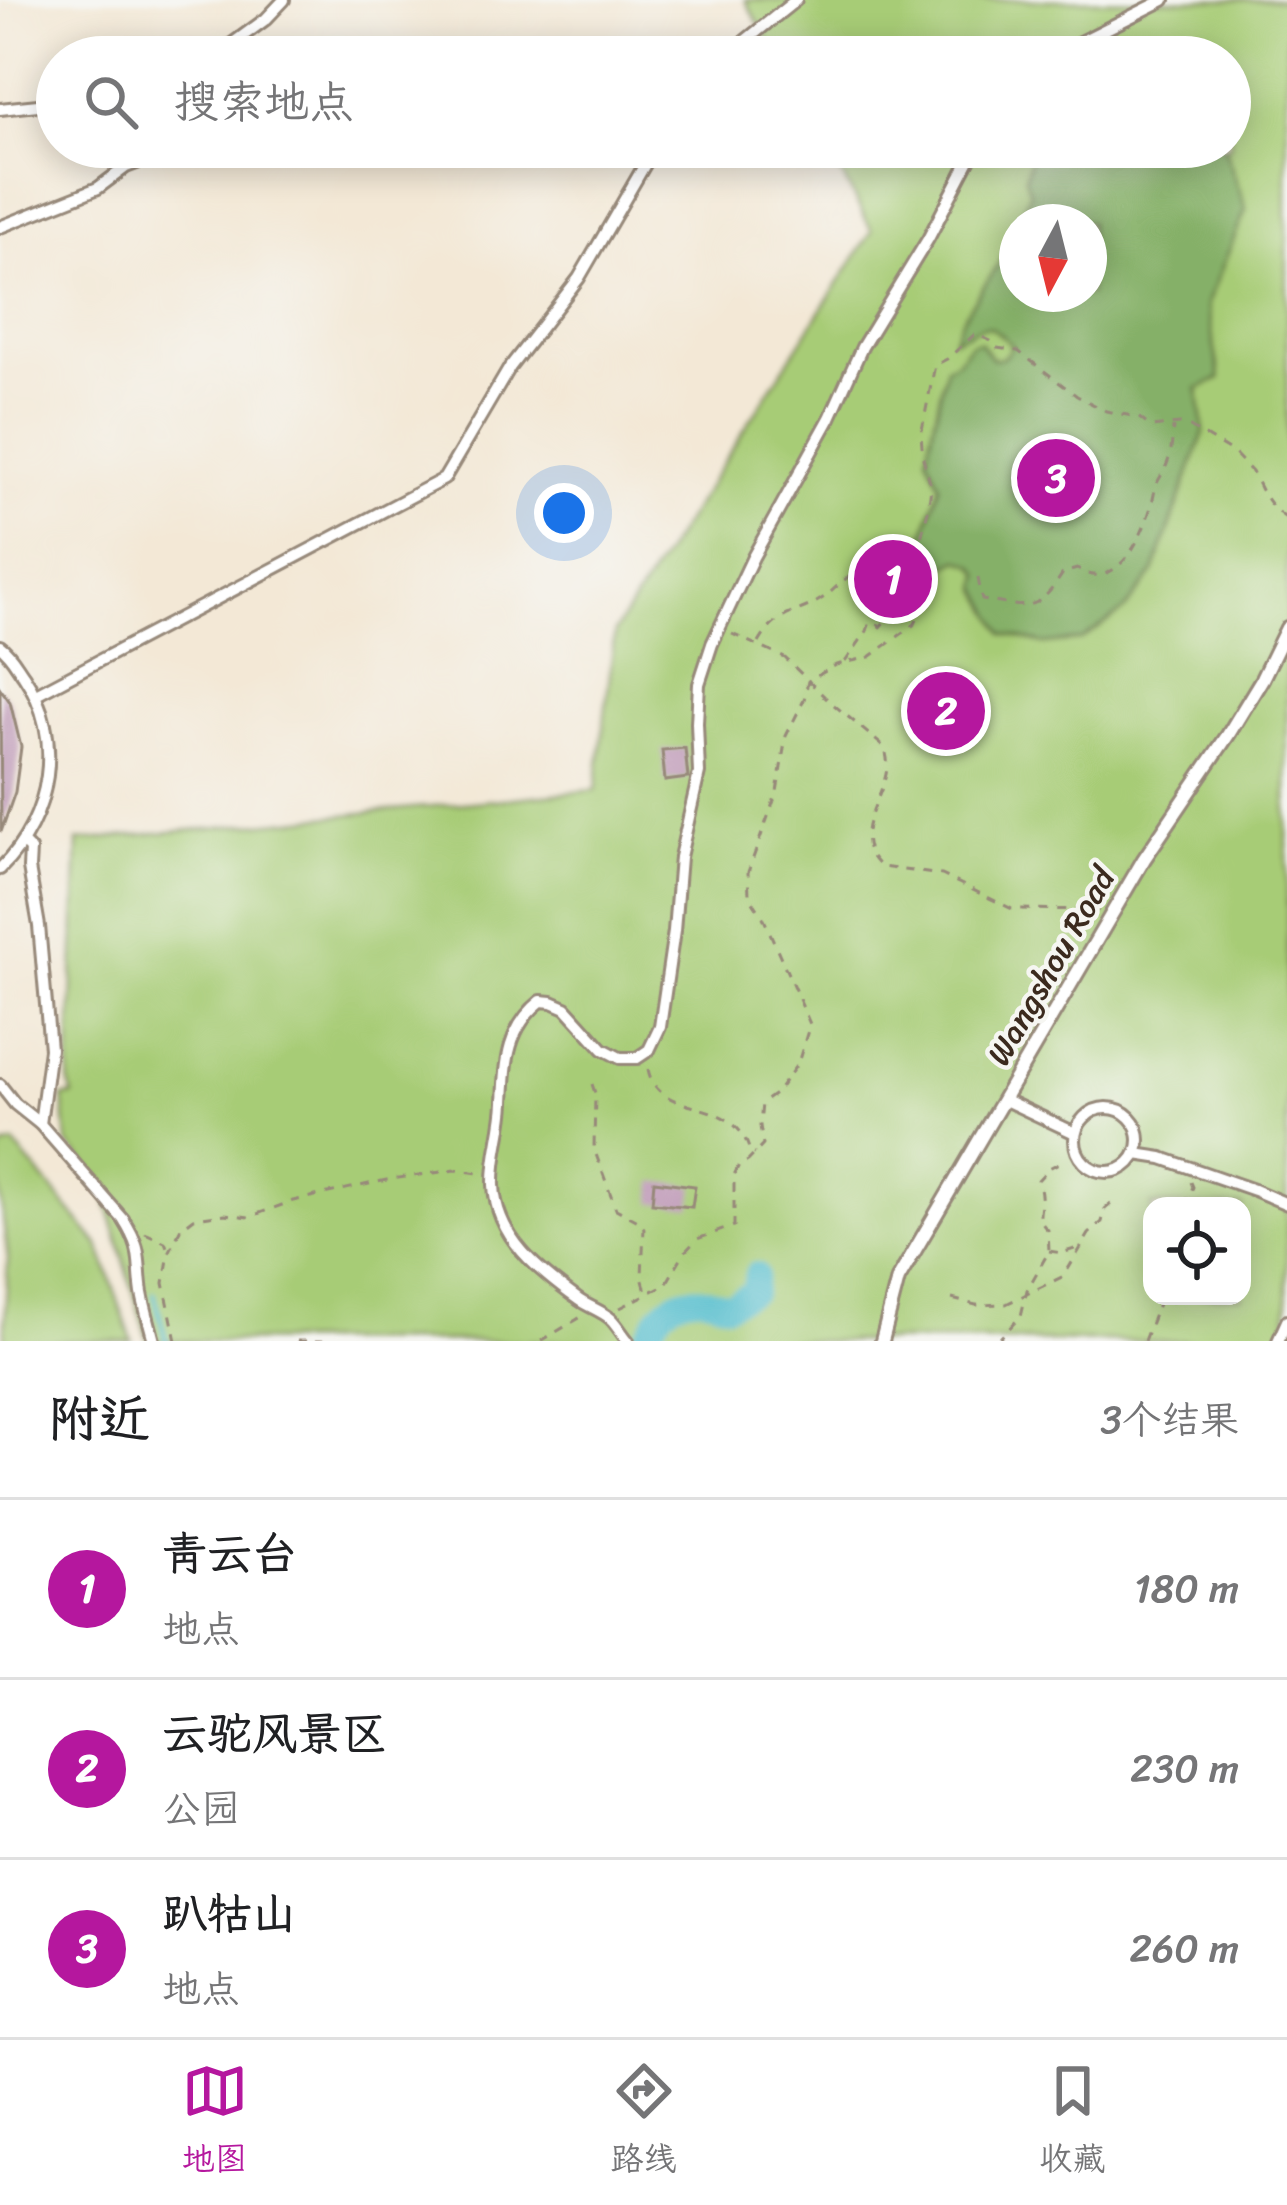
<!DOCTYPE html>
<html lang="zh">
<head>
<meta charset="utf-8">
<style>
	:root { --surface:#fff; --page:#f6f6f6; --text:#202124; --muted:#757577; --line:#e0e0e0; --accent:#b5179e }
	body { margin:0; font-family:Sriracha,"LXGW WenKai TC",sans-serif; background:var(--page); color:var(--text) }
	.controls { position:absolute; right:36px; bottom:36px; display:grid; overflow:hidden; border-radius:24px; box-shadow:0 6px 30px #0003 }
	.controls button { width:108px; height:108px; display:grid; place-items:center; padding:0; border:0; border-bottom:3px solid var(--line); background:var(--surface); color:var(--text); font:60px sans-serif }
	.compass { position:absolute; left:999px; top:204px; width:108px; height:108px; border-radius:50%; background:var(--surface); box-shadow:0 6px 30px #0003; rotate:187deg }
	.you { position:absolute; left:564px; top:513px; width:42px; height:42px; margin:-30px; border:9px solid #fff; border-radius:50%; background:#1a73e8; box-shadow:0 0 0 18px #1a73e833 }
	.badge { display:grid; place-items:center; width:78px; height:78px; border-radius:50%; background:var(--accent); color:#fff; font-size:39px; font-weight:700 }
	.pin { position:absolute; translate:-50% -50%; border:6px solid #fff; box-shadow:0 3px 12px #0006 }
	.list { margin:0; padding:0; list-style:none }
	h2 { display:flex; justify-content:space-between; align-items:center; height:156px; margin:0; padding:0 48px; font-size:51px }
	h2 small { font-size:39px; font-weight:400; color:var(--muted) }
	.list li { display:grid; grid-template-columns:78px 1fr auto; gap:36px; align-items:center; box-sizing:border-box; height:180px; padding:0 48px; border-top:3px solid var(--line) }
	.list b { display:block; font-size:45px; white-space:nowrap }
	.list p { margin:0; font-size:39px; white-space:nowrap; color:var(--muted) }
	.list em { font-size:39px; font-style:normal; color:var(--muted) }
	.icon { flex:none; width:66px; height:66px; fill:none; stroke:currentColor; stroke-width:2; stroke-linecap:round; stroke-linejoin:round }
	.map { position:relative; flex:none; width:1287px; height:1341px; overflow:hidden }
	.search { position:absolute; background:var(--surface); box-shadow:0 6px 30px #0003; left:36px; right:36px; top:36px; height:132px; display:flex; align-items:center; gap:30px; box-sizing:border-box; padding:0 42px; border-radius:66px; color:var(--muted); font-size:45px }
	.sheet { height:696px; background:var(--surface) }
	nav { display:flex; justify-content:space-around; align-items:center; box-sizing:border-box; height:168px; border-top:3px solid var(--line); background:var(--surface); font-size:33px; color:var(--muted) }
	nav a { display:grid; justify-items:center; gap:6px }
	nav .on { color:var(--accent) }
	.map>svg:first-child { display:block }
</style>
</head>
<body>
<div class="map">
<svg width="1287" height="1341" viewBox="0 0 1287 1341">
	<rect width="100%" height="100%" fill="#f6f6f2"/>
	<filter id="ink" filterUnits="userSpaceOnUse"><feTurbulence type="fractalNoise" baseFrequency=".00833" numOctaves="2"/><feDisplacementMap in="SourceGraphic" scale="24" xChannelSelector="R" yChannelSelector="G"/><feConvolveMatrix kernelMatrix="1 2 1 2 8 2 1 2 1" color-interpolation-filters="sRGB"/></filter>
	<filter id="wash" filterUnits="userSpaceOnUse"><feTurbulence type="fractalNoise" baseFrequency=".004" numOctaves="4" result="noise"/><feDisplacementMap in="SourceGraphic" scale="48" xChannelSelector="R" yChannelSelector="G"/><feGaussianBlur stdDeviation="2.7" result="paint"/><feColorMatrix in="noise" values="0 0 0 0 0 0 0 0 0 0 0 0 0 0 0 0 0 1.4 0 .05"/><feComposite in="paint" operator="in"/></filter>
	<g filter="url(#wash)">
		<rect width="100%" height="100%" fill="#f3e8d6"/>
		<g fill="#a7cc76" stroke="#717b4a" stroke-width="3" fill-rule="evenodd">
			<path d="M745 0H1287V1341H148L100 1179 67 1143 63 1097 73 1095 69 1084 78 841 596 790 615 631 872 231 827 147H1230V57H778ZM1017 222H1089V294H1017ZM1152 1206H1242V1296H1152Z"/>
			<path d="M14 1144 99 1245 132 1341H4L8 1259 0 1195V1148Z"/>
		</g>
		<path fill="#85b067" stroke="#606d42" stroke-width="3" d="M1033 147H1224L1246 209 1207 304 1220 379 1198 389 1204 432 1154 572 1125 610 1081 640 1044 644 1004 634 979 588 981 574 974 565 959 559 947 566H933L923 538 940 485 927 456 946 366C950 364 954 363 957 360 967 352 965 341 980 342L991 358C1002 360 1007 356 1011 345 984 316 985 327 954 339 960 315 982 291 995 270 1004 256 1009 240 1017 225V294H1089V222H1019L1030 192 1025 178Z"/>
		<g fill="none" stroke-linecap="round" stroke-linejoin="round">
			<path stroke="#52bdcd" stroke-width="4.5" d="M154 1293 166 1341"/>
			<path stroke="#52bdcd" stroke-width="24" d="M641 1341C651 1333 651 1327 658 1317 677 1292 701 1294 728 1305L754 1291 756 1274"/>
		</g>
		<g id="blocks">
			<g fill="#bd97b6">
				<path d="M0 688 10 702 21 747 15 792 1 832Z"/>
				<path d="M685 748 688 778 665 781 662 750Z"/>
				<path d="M654 1181 695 1186 692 1207 652 1203Z"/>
			</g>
		</g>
	</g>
	<g filter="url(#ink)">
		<use href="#blocks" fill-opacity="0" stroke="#97897a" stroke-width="3"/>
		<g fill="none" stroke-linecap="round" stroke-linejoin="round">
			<defs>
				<g id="minor">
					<path d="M214 57 266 19 284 0"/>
					<path d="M725 57 796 0"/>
					<path d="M1055 57 1080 42 1164 0"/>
					<path d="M0 109 57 103"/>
					<path d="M0 227 98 188 126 167 179 147"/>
					<path d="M0 646C11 654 16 665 24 676 65 737 52 818 0 869"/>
					<path d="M36 694 444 479 510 367 579 278 655 147"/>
					<path d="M23 843 30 850 29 868 39 926 50 1049 40 1124"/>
					<path d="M0 1085 15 1104 40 1124 123 1219C144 1252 137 1259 142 1293 145 1309 150 1325 154 1341"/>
					<path d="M1003 1099 1075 1133"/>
					<circle cx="1107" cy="1140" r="32"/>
					<path d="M1136 1154 1162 1158 1254 1190 1287 1204"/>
					<path d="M628 1341C622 1334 617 1325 611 1319 602 1311 589 1307 579 1300 539 1271 496 1238 494 1185 493 1157 503 1130 504 1102 506 1062 507 1028 541 1001L552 1002 566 1008 603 1049 620 1058H637L649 1050 660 1027 674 931 680 857 699 773 697 723 699 684 712 644 753 557 830 418 862 347 928 239 976 147"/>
					<path d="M1278 1341 1287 1321"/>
				</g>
				<path id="tertiary" d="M882 1341 898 1279 1144 859 1228 735 1262 679 1287 628"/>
			</defs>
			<use href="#minor" stroke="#97897a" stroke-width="16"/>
			<use href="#tertiary" stroke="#97897a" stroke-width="18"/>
			<g stroke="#97897a" stroke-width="3" stroke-dasharray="9 9" stroke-linecap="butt">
				<path d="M890 546 858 560 852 568V582L880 627C897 604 929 608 917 571L911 573"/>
				<circle cx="893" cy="577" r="19"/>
				<path d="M932 570 921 538 929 507 931 486 923 458 921 435 935 365 947 359 975 334 991 341 997 348 1018 351 1077 396 1106 411 1138 417 1151 427 1180 424 1190 427 1235 454 1252 472 1263 494 1274 509 1287 519"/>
				<path d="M978 578 982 600C1027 607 1036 615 1063 573L1077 569C1121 597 1150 522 1155 489 1157 480 1164 473 1167 464 1172 452 1172 440 1173 427"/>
				<path d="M732 634 785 658 828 700 883 746C904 784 839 831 881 867L942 875 1012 909 1099 910"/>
				<path d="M759 643C778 609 798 616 826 596 835 589 840 582 850 576"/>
				<path d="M845 662 867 631 871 619"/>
				<path d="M648 1069C658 1122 734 1091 750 1152L755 1154"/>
				<path d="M592 1084 595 1093 594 1149 616 1209 638 1221 644 1228 642 1277 646 1291"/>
				<path d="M1184 1206 1193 1187 1191 1182"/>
				<path d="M145 1233 165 1242 169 1252"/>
				<path d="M1049 1251 1062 1253 1081 1247"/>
				<path d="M952 1299 976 1305 1006 1304 1064 1276 1089 1234 1102 1222 1105 1209 1117 1199"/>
				<path d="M620 1308 666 1284 684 1253 697 1239 734 1226V1175L739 1165 748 1161 763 1145 760 1126 762 1103 776 1093 798 1063 810 1024 763 917 749 895 748 872 777 792 786 736 804 700 808 681 836 665 870 657 915 624 937 578"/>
				<path d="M176 1341 164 1283 169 1253 181 1228 194 1218 225 1214 249 1217 293 1201 391 1179 456 1170 479 1173 483 1176"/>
				<path d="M297 1341H338"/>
				<path d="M541 1341 581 1317"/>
				<path d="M997 1341 1021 1316 1027 1290 1049 1251 1048 1230C1034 1218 1043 1210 1041 1195 1041 1190 1039 1185 1038 1180L1049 1168 1061 1162"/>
				<path d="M1144 1341 1159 1301 1172 1302 1183 1296"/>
			</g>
			<use href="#minor" stroke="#fff" stroke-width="10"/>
			<use href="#tertiary" stroke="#fff" stroke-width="12"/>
		</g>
	</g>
	<g text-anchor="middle" stroke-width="9" stroke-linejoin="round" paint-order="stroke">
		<g font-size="33" fill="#3b2a1e" stroke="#f6f6f2">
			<text transform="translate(1050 966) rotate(-60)" y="12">Wangshou Road</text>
		</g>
	</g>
</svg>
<div class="controls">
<button><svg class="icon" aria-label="locate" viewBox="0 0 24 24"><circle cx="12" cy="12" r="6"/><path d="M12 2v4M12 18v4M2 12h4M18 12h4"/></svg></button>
</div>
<svg class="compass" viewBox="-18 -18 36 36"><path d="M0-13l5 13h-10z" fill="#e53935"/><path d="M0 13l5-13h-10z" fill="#757577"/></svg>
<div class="you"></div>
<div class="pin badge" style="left:893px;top:579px">1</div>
<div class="pin badge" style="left:946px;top:711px">2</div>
<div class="pin badge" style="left:1056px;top:478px">3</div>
<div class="search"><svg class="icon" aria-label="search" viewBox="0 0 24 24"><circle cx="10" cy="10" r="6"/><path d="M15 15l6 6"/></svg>搜索地点</div>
</div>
<section class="sheet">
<h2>附近<small>3个结果</small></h2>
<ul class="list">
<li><span class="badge">1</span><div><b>青云台</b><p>地点</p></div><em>180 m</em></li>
<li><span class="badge">2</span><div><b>云驼风景区</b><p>公园</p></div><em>230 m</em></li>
<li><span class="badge">3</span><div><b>趴牯山</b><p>地点</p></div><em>260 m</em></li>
</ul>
</section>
<nav>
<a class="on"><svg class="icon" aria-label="map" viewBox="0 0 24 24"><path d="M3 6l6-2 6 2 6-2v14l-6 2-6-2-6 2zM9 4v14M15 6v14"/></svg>地图</a>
<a><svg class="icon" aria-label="directions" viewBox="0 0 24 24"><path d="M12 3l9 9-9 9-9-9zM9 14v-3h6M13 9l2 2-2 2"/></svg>路线</a>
<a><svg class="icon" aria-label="saved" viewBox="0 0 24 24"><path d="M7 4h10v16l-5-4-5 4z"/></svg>收藏</a>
</nav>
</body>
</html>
